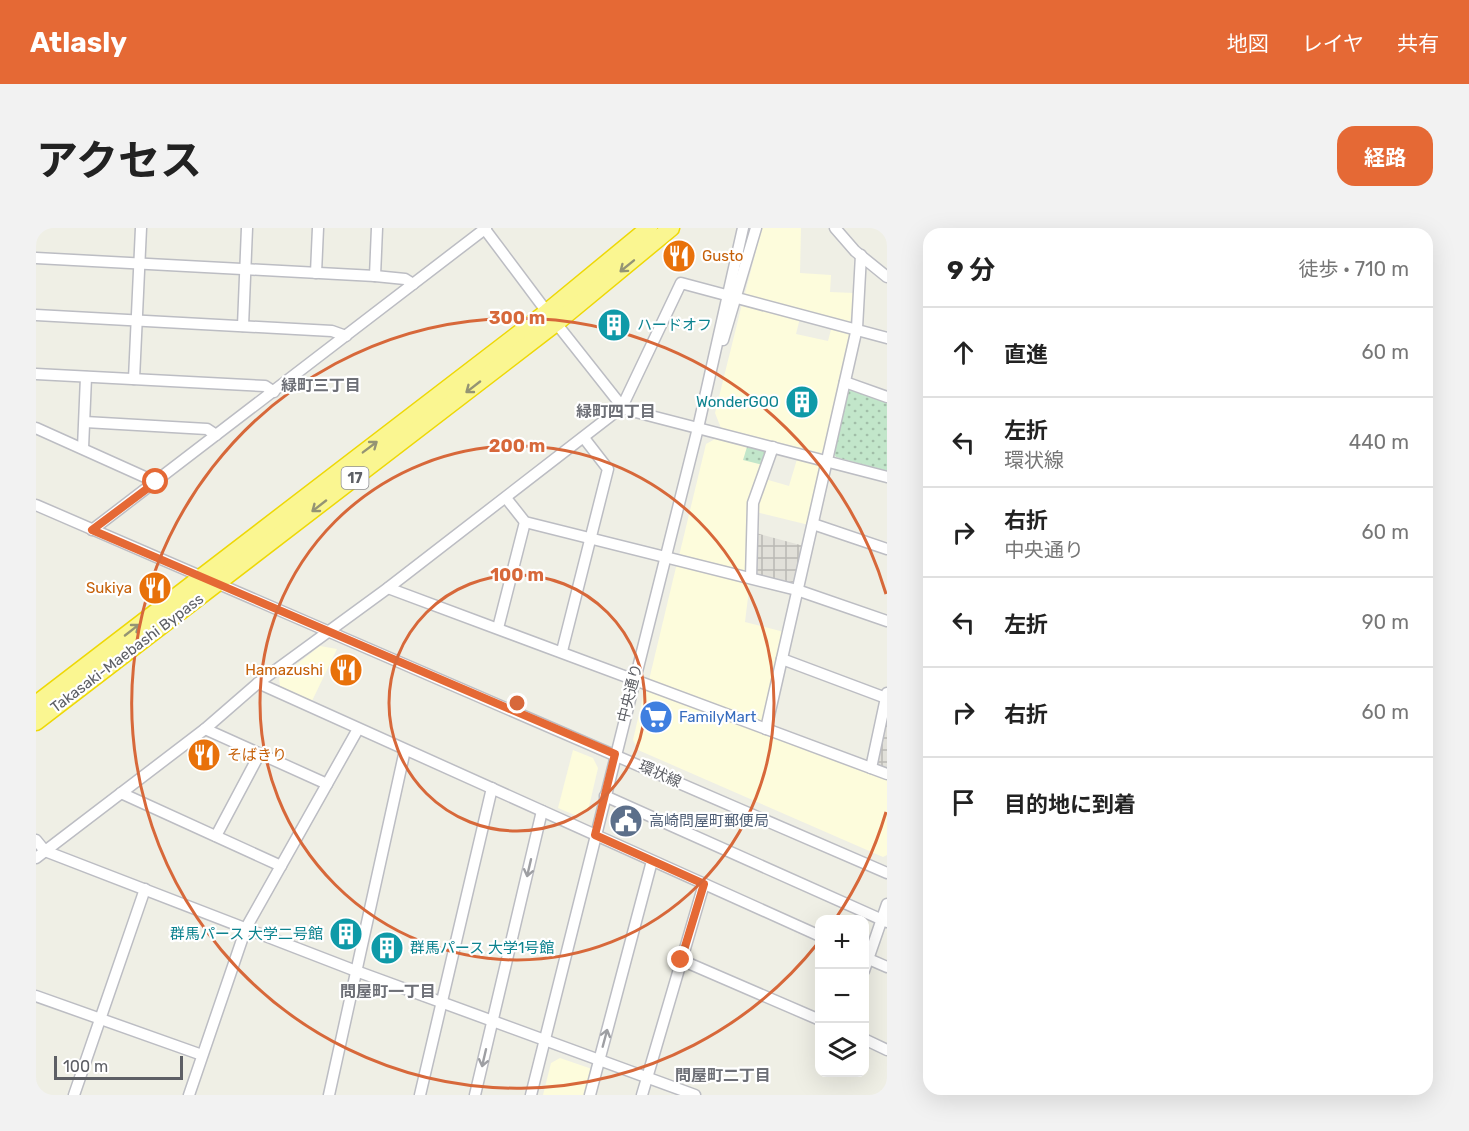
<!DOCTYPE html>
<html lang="ja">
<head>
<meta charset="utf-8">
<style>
	:root { --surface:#fff; --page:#f2f2f2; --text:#222; --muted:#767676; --line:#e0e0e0; --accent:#e56935 }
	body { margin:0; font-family:Rubik,"Noto Sans JP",sans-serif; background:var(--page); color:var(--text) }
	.controls { position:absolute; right:18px; bottom:18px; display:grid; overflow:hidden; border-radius:12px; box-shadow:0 6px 24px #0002 }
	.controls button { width:54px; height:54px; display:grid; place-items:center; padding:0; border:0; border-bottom:2px solid var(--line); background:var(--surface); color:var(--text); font:30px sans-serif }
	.scale { position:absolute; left:18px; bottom:15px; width:129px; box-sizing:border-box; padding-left:6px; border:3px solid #5d5f65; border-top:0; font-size:16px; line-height:21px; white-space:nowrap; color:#5d5f65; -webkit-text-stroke:4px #fff; paint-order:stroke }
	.stop { position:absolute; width:18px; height:18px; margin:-14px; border:4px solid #e56935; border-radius:50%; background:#fff }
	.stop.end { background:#e56935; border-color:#fff; box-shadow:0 2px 6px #0008 }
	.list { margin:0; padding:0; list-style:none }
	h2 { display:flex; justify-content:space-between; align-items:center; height:78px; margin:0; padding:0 24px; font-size:26px }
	h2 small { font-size:20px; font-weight:400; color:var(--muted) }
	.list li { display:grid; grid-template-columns:39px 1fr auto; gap:18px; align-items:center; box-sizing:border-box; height:90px; padding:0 24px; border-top:2px solid var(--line) }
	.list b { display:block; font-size:22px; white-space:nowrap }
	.list p { margin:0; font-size:20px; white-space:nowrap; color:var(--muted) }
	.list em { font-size:20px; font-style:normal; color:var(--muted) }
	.icon { flex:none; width:33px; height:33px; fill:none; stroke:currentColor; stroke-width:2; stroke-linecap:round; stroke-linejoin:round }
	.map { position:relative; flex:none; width:851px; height:867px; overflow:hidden; border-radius:18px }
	header { display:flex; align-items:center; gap:36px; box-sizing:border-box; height:84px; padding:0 30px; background:var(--accent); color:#fff }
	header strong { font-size:28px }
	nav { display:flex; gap:33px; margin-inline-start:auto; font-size:21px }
	.intro { display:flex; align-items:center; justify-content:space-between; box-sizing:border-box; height:144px; padding:0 36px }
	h1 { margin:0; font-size:42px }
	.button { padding:15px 27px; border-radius:18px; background:var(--accent); color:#fff; font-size:21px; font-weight:700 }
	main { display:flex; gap:36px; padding:0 36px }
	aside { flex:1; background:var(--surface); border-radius:18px; box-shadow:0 6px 24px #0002 }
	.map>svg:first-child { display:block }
</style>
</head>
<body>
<header>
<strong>Atlasly</strong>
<nav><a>地図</a><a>レイヤ</a><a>共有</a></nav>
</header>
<div class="intro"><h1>アクセス</h1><a class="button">経路</a></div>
<main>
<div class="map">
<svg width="851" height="867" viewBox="0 0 851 867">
	<defs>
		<pattern id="industrial-grid" width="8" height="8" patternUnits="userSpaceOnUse" patternTransform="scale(1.5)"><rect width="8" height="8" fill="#e1e0d9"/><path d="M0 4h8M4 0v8" fill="none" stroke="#bab9b4"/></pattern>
		<pattern id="grass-dots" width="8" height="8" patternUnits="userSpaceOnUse" patternTransform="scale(1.5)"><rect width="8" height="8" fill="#c2e6ca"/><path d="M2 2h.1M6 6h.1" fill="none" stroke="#a1bea8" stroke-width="1.8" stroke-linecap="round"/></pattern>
	</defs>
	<rect width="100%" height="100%" fill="#efefe5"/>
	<g fill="#fdfcdc">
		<path d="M726 0H765L764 45 795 47 794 64 818 65 814 95 708 69Z"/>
		<path d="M706 76 764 90 760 106 792 113 796 98 812 102 814 106 788 223 785 225 685 200 679 185Z"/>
		<path d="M679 211 729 223 716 268 712 345 643 328 670 216Z"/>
		<path d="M761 231 783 236 785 241 773 297 720 284 729 251 753 258Z"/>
		<path d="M641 335 714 353 709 394 748 404 728 493 726 494 613 452Z"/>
		<path d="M284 418 301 421 276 473 244 458 243 450Z"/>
		<path d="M609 460 851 551V627L847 629 602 522 597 512Z"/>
		<path d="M537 522 557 530 562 540 552 583 541 588 522 580Z"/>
		<path d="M524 830 556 841 550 867H507L515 835Z"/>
	</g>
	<g fill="url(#industrial-grid)">
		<path d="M720 305 768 318 761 355 719 347Z"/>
		<path d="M851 483V542L842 539 840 533Z"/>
	</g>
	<g fill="url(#grass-dots)">
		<path d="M815 160 851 173V243L800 229 797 224 811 162Z"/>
		<path d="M711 219 729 223 727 237 707 232Z"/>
	</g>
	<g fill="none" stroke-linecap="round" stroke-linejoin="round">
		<defs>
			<g id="minor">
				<path d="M448 0 511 84"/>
				<path d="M799 0 819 23 851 49"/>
				<path d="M0 30 339 48 369 51 377 56"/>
				<path d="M280 45 282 0"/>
				<path d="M339 48 341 0"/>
				<path d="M0 87 296 103 310 108"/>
				<path d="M520 95 588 181 851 249"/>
				<path d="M207 98 211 0"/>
				<path d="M687 112 720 0"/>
				<path d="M0 146 229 158 238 164"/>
				<path d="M98 151 105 0"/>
				<path d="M809 154 851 169"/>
				<path d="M49 194 171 201 180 207"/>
				<path d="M0 200 120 254"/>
				<path d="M47 220 50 149"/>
				<path d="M470 270 489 294 761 362 851 393"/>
				<path d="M0 277 851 645"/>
				<path d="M777 296 851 321"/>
				<path d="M56 302 450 0"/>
				<path d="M715 350 717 275 737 219"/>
				<path d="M352 360 851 546"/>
				<path d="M462 400 489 294"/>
				<path d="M526 423 572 241 548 210"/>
				<path d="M746 431 850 470"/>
				<path d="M222 455 784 708"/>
				<path d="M169 501 291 556"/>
				<path d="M730 501 821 100 825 27"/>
				<path d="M835 540 851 465"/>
				<path d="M85 565 245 638"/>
				<path d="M569 568 851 694"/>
				<path d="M180 608 223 527"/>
				<path d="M0 612 9 623 320 743 659 867"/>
				<path d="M0 630 169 501 222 455 352 360 586 179 645 55 851 110"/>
				<path d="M828 729 851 739"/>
				<path d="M645 732 784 792"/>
				<path d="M828 743 851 676"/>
				<path d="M0 768 166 827"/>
				<path d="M828 811 851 822"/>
				<path d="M38 867 109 661"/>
				<path d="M153 867 210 700 322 501"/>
				<path d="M293 867 369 522"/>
				<path d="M384 867 456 560"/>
				<path d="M439 867 506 583"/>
				<path d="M495 867 662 200 707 0"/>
				<path d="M554 867 616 633"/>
				<path d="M606 867 668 656"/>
			</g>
			<g id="highway">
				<path d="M0 476 511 84 613 0"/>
				<path d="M0 494 520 95 635 0"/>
			</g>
		</defs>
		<use href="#minor" stroke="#bcbdc3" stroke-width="13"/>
		<use href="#highway" stroke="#eed806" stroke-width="19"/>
		<use href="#minor" stroke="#fff" stroke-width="10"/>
		<use href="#highway" stroke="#faf691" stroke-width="16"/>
	</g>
	<defs><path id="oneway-shaft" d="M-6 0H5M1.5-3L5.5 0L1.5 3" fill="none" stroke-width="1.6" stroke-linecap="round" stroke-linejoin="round" transform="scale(1.5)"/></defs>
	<g stroke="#949474">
		<use href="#oneway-shaft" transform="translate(591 38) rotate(141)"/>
		<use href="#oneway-shaft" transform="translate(437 159) rotate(142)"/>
		<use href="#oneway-shaft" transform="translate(334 219) rotate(-37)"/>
		<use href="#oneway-shaft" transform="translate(283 278) rotate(142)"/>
		<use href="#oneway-shaft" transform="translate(96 402) rotate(-38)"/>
	</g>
	<g stroke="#9e9fa3">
		<use href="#oneway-shaft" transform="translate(493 640) rotate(103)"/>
		<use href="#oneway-shaft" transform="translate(569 810) rotate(-75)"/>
		<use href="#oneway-shaft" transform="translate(448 830) rotate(103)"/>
	</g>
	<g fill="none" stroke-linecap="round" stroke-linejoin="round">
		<path stroke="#e56935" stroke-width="8" d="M120 254 56 302 579 526 559 607 668 656 645 732"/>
	</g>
	<g fill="none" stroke="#d7683a" stroke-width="3">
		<circle cx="481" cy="475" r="128"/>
		<circle cx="481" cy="475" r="257"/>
		<path d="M850 584A385 385 0 0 1 800 690M782 715A385 385 0 1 1 850 366"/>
	</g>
	<defs>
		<symbol id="restaurant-disc" viewBox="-11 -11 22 22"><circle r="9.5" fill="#e8710a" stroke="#fff"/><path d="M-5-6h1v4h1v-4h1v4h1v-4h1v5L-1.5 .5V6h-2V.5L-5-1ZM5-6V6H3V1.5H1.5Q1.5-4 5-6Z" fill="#fff"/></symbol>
		<symbol id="building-disc" viewBox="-11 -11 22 22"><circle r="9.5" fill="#0f9aa8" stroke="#fff"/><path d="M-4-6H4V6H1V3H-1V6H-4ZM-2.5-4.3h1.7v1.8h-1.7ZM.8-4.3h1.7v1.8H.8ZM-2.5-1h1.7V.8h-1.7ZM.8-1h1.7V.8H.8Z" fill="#fff"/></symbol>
		<symbol id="supermarket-disc" viewBox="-11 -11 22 22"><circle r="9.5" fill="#3f7fe0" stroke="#fff"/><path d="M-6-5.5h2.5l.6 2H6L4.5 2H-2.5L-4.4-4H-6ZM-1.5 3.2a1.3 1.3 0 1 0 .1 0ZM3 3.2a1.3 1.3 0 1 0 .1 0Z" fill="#fff"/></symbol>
		<symbol id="civic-disc" viewBox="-11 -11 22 22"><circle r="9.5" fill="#5c6f8a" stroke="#fff"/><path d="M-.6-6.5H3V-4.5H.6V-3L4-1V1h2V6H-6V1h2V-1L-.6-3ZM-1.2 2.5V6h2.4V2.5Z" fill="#fff"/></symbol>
	</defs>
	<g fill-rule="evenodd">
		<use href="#restaurant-disc" x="624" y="9" width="38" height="38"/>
		<use href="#building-disc" x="559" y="78" width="38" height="38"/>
		<use href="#building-disc" x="747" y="155" width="38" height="38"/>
		<use href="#restaurant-disc" x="100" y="341" width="38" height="38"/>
		<use href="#restaurant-disc" x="291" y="423" width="38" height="38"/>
		<use href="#supermarket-disc" x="601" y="470" width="38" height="38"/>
		<use href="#restaurant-disc" x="149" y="508" width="38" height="38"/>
		<use href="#civic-disc" x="571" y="574" width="38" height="38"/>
		<use href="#building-disc" x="291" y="687" width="38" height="38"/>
		<use href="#building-disc" x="332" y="701" width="38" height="38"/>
	</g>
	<g text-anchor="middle" stroke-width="4.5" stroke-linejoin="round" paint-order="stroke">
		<rect fill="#fff" stroke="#8e8f93" stroke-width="1.5" x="305.5" y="239" width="27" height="22" rx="4.5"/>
		<g font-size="14" font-weight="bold" fill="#5d5f65">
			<text x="319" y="255">17</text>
		</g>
		<g font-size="15" fill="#c56008" stroke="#fff" text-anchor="start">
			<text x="666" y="33">Gusto</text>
			<text x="96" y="365" text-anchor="end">Sukiya</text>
			<text x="287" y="447" text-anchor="end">Hamazushi</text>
			<text x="191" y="532">そばきり</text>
		</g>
		<g font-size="15" fill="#0d838f" stroke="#fff" text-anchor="start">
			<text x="601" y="102">ハードオフ</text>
			<text x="743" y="179" text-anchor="end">WonderGOO</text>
			<text x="287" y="711" text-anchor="end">群馬パース 大学二号館</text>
			<text x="374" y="725">群馬パース 大学1号館</text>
		</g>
		<g font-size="15" fill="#5d5f65" stroke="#fff">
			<text transform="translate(91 425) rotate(-37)" y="5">Takasaki-Maebashi Bypass</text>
			<text transform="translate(594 465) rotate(-76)" y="5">中央通り</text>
			<text transform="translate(624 546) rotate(24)" y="5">環状線</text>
		</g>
		<g font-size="15" fill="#366cbe" stroke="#fff" text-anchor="start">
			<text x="643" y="494">FamilyMart</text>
		</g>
		<g font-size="15" fill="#4e5e75" stroke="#fff" text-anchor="start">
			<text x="613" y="598">高崎問屋町郵便局</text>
		</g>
		<g font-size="16" font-weight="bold" fill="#6e7077" stroke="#fff">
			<text x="285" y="163">緑町三丁目</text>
			<text x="580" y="189">緑町四丁目</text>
			<text x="352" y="769">問屋町一丁目</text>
			<text x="687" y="853">問屋町二丁目</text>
		</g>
	</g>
	<circle cx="481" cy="475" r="9" fill="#d7683a" stroke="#fff" stroke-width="3"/>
	<g font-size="18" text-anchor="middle" font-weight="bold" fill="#d7683a" stroke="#fff" stroke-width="4.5" stroke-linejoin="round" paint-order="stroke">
		<text x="481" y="96">300 m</text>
		<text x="481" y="224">200 m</text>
		<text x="481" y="353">100 m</text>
	</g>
</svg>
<div class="controls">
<button>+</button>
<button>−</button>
<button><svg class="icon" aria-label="layers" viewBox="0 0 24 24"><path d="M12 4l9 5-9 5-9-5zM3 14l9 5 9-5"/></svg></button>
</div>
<div class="scale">100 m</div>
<div class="stop" style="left:120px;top:254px"></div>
<div class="stop end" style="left:645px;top:732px"></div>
</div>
<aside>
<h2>9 分<small>徒歩 · 710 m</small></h2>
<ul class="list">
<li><svg class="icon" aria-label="ahead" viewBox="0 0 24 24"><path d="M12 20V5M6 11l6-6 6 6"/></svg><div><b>直進</b></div><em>60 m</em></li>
<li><svg class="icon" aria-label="left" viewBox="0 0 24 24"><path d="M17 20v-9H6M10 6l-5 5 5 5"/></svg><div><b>左折</b><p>環状線</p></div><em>440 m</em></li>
<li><svg class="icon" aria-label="right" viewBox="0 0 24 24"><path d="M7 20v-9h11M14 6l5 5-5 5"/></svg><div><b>右折</b><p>中央通り</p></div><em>60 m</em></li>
<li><svg class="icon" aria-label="left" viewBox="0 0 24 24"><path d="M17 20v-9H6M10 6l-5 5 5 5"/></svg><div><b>左折</b></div><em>90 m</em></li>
<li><svg class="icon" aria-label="right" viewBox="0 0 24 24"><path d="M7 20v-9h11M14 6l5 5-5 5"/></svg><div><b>右折</b></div><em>60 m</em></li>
<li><svg class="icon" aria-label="arrive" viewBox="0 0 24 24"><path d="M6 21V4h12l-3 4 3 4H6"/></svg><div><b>目的地に到着</b></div></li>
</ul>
</aside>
</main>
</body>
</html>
